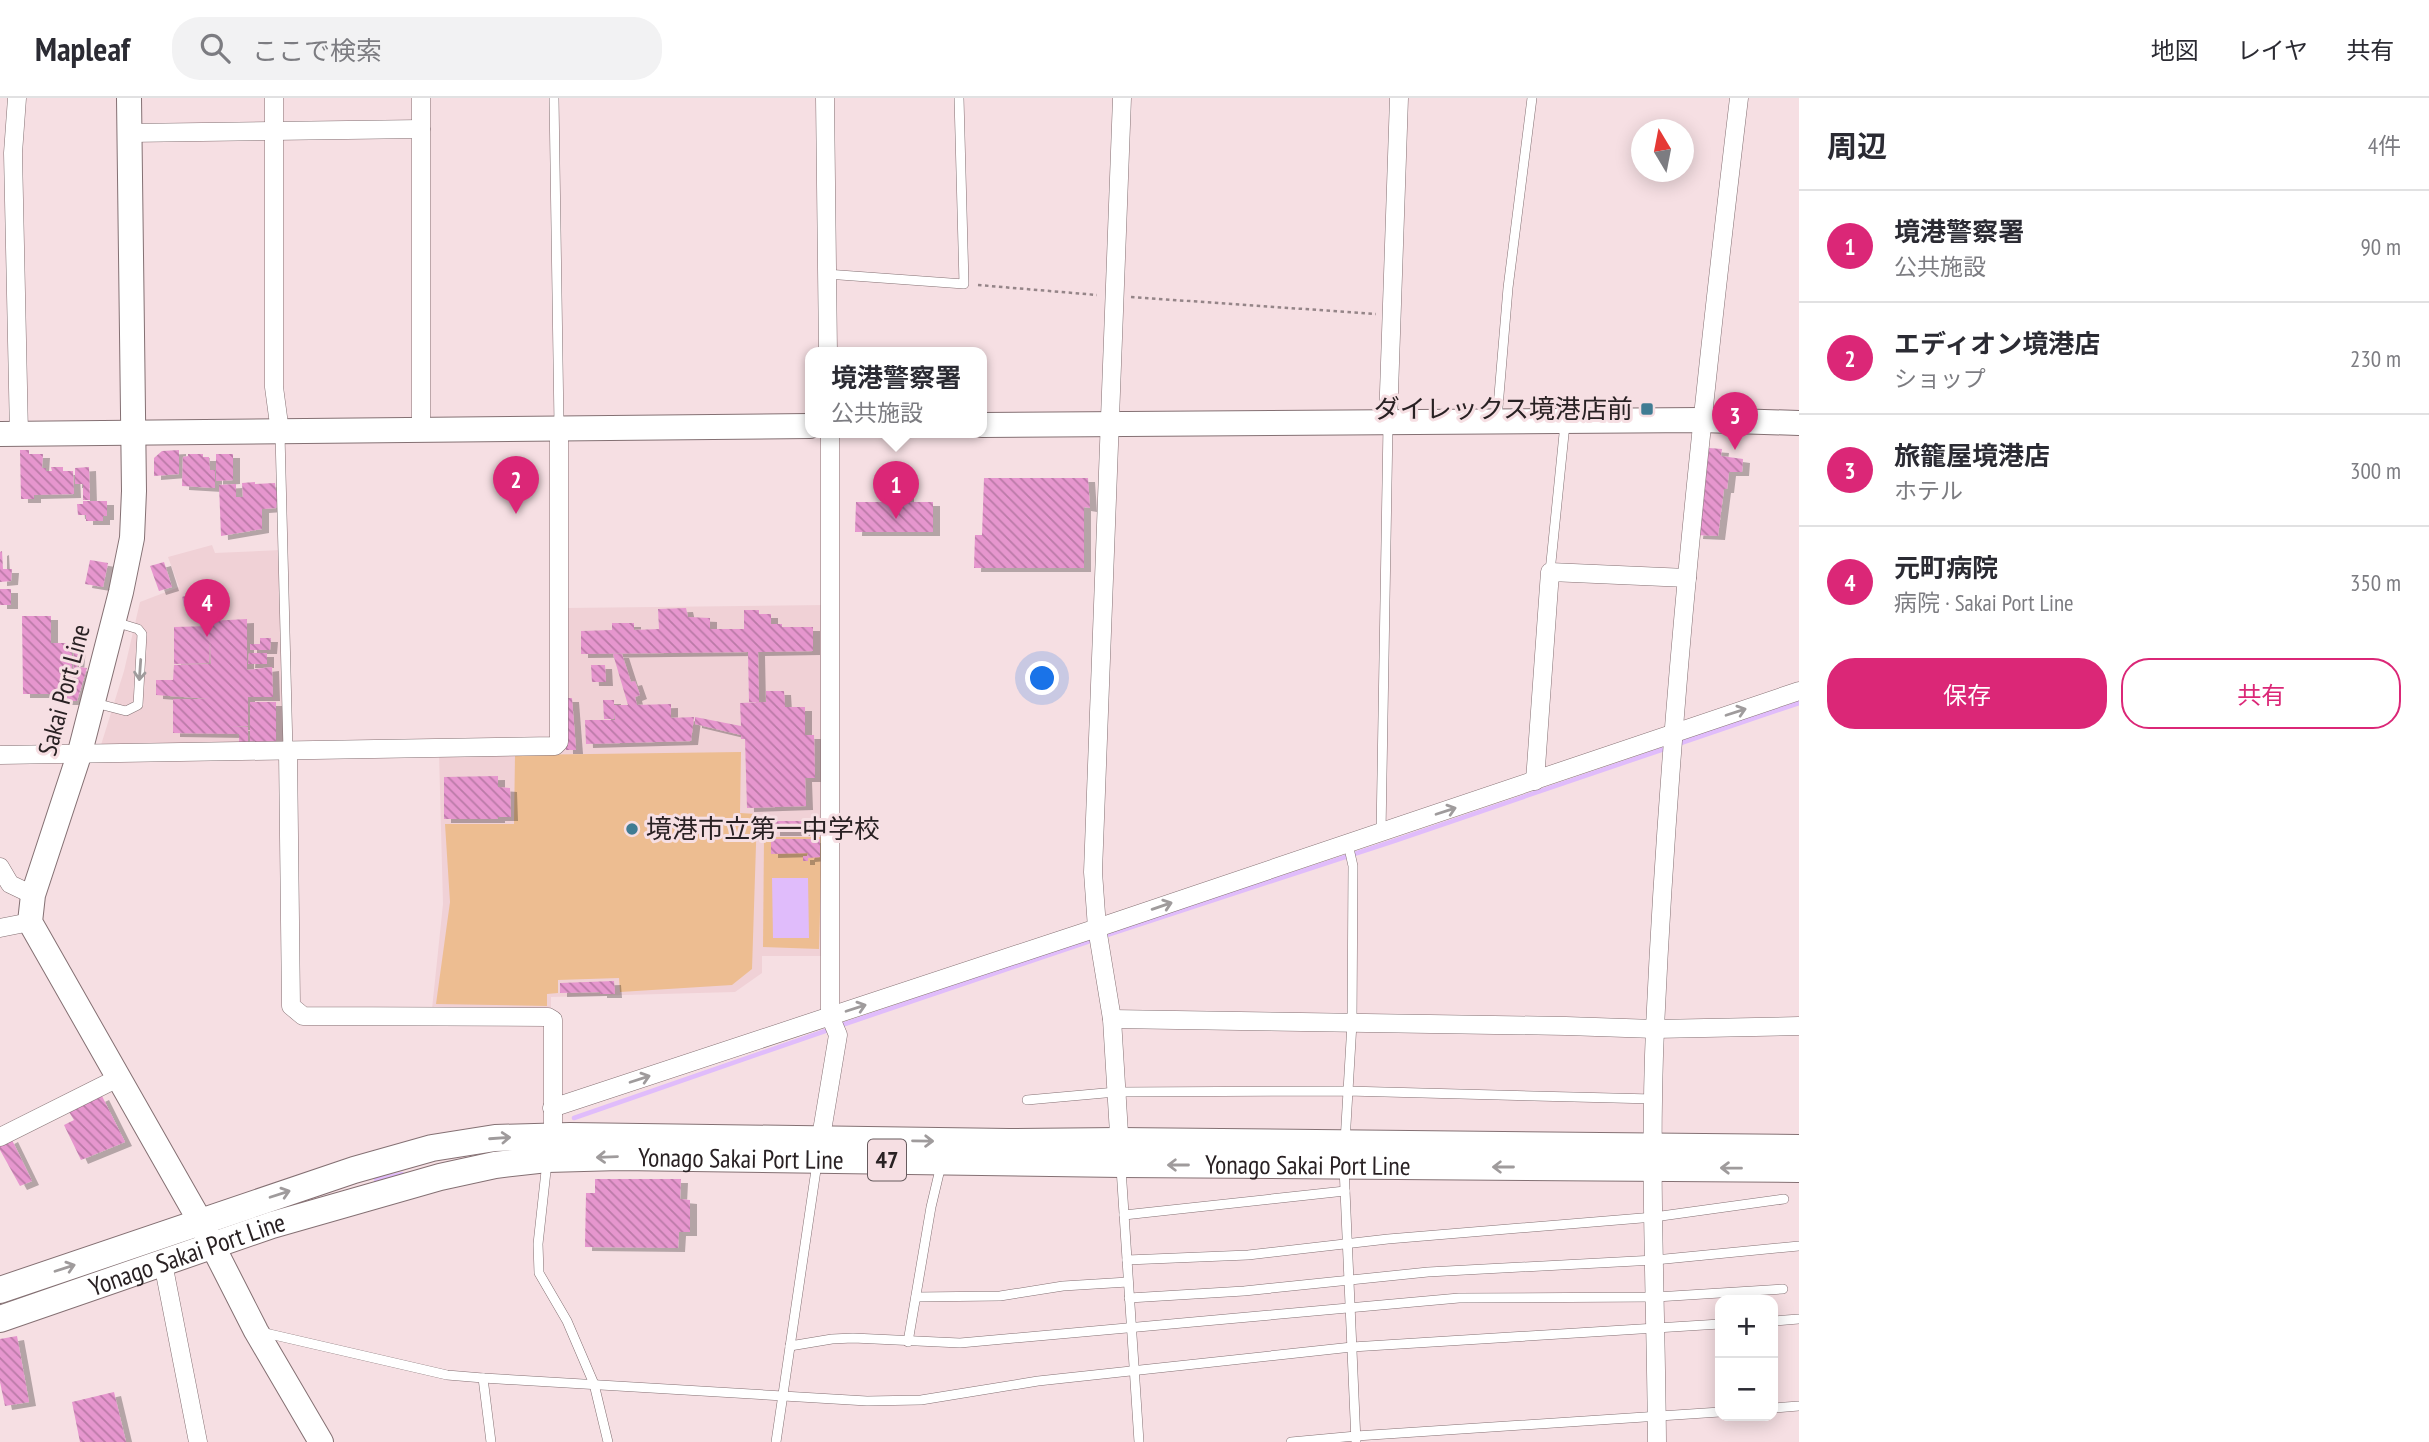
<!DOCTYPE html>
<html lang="ja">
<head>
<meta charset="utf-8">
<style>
	:root { --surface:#fff; --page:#f2f2f3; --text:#2b2b33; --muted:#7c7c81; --line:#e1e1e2; --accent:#db2777 }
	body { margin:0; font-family:"PT Sans Narrow","Noto Sans JP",sans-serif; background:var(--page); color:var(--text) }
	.controls { position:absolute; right:21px; bottom:21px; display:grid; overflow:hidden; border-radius:14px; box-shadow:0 4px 18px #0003 }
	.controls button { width:63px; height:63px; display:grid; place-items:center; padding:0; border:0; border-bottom:2px solid var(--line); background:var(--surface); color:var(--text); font:35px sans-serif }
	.compass { position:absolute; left:1631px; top:21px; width:63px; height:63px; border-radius:50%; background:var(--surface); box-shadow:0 4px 18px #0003; rotate:350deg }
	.you { position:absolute; left:1043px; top:581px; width:24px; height:24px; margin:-18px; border:5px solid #fff; border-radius:50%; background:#1a73e8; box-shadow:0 0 0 10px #1a73e833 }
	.badge { display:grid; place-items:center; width:46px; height:46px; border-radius:50%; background:var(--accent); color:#fff; font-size:23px; font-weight:700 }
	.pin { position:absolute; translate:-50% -58px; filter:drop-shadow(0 2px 4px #0008) }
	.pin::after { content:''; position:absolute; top:37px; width:24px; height:21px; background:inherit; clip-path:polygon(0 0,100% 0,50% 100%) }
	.popup { position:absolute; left:805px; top:249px; width:182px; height:91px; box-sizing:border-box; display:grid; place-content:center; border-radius:14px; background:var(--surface); filter:drop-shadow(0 2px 5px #0005); font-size:23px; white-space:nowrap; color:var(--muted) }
	.popup b { font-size:26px; color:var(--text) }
	.popup::after { content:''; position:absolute; left:50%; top:100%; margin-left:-14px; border:14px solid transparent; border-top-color:var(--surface) }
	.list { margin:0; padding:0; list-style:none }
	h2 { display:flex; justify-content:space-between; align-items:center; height:91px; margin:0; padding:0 28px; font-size:30px }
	h2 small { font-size:23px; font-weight:400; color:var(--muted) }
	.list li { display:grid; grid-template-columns:46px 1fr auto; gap:21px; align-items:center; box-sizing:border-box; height:112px; padding:0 28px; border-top:2px solid var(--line) }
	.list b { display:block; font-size:26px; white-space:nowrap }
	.list p { margin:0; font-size:23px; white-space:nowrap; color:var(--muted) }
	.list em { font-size:23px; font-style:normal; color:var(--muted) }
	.actions { display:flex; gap:14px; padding:21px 28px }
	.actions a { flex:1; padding:16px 0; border:2px solid var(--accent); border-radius:28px; text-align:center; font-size:24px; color:var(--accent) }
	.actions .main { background:var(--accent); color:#fff }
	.icon { flex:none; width:38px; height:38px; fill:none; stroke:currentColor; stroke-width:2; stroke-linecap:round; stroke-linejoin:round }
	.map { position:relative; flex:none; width:1799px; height:1344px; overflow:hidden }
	header { display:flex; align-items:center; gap:42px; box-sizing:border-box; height:98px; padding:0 35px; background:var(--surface); border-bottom:2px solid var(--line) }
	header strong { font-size:33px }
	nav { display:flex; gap:38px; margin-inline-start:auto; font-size:24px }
	.search { width:490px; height:63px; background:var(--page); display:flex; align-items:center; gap:18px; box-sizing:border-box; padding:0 24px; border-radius:28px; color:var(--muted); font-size:26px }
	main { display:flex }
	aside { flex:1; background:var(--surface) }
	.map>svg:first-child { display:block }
</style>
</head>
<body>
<header>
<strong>Mapleaf</strong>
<div class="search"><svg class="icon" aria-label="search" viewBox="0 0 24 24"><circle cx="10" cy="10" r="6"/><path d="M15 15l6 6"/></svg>ここで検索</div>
<nav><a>地図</a><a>レイヤ</a><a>共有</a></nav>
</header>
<main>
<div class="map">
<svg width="1799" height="1344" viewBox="0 0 1799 1344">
	<defs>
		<pattern id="building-back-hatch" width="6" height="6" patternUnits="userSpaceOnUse" patternTransform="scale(1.75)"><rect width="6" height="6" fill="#e696ce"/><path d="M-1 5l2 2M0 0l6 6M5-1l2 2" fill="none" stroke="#ba7aa7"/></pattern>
		<filter id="shadow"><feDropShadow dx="7" dy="4" stdDeviation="0" flood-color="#0004"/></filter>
	</defs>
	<rect width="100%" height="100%" fill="#f6dfe3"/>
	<g fill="#f0d1d6">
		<path d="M212 447 215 455 281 452 283 647H101L124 573 140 504 179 489 168 459Z"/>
		<path d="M826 507 822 858H762V875L735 894 551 899V911H432L443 806 439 656 561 650 567 510Z"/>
	</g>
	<g fill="#edbd91">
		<path d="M741 654 740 715 757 716 752 871 732 887 620 894 619 880 558 882V895L547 896V908L436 906 450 804 445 726H514L515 657Z"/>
		<path d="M764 739H822L819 851 763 849Z"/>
	</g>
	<path fill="#e0bcfb" d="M772 780H808L809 840H773Z"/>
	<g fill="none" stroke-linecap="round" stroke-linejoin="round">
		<g stroke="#e0bcfb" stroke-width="4.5">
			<path d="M1678 646 1799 605"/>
			<path d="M1104 838 1394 743 1667 650"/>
			<path d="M839 928 1096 841"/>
			<path d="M574 1020 831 931"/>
			<path d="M376 1082 402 1076"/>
		</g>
	</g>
	<g fill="url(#building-back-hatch)" filter="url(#shadow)">
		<path d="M1709 350 1722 351 1721 358 1743 361 1742 374H1729L1727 391H1724L1718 438 1696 437 1704 356 1708 357Z"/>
		<path d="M20 352H29V356H43L42 370H46V373H52L51 369H63V373H73L74 396 34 397V401H21Z"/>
		<path d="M179 352V376L154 378V360L162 353Z"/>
		<path d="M188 356H203V359H209L210 372H215V390L182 388 183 359 188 358Z"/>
		<path d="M216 356H233V382L216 383Z"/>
		<path d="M89 369 90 402H83V386H75V370Z"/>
		<path d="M984 380H1088L1090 410 1084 409V470H974L975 437H982Z"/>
		<path d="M255 384V386L275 385 276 393H279L276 410 262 411V431L221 438 219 387 236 386V399H243L242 385Z"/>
		<path d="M883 386H907V402L882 403Z"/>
		<path d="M83 403H107V418H103V423H86V417H78L77 406H83Z"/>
		<path d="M856 404H933V434H855Z"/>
		<path d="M2 453 3 471H12L11 483 0 484V454Z"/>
		<path d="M90 462 108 465 103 489 85 486Z"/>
		<path d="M164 464 172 489 159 493 150 468Z"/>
		<path d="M216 488 219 497 184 508 182 499Z"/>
		<rect x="0" y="491" width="11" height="16"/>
		<path d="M686 510 688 519 710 520V531H744V512H759V516H771V526H782V529H813V553L758 554 759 604H749L748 554 581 556V533L612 532V525H634V532L659 531 658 511Z"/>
		<path d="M22 518H51V545H66L72 549V591L67 596H23Z"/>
		<path d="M247 521V572L272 569 273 599H248V628H228L248 629V644H239V636L173 635V601H211L156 597V582H173L174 567 211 566 210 541 209 565 174 566V529L210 528V523Z"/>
		<path d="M260 540H271L270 552H250V546H260Z"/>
		<path d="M68 545 79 546 77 569 87 570 77 603H63V597H67L73 591 74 549Z"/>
		<path d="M249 555H267V566H248Z"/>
		<path d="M613 556H622L631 584 635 583 640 597 635 599 637 607 671 606V620L694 619 691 643 586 646 585 622H615V612L614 621H604L603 602H614V607H628Z"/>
		<path d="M591 567H605L606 584H592Z"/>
		<path d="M766 593H784L785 609H805V637H814L815 680H805L806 708 747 710 745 641H741V637L695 626V619L741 628 740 605 766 604Z"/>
		<path d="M565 600H572L576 652H566Z"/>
		<rect x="250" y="604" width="26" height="41"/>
		<path d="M498 678V689L510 690 511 719H498V721H444V679Z"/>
		<rect x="773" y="723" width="30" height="11"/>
		<path d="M771 741H820V759L808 760V763H803V758H807L808 755 771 756Z"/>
		<path d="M614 883 615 896H600V894L560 895V885Z"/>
		<path d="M102 998 125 1044 81 1062 64 1027 74 1022 69 1014Z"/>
		<path d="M11 1040 32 1083 20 1088 0 1052V1046Z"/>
		<path d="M595 1081H681L680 1101 690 1102V1134H679L678 1150 585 1149 586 1095H595Z"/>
		<path d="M17 1238 29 1304 5 1308 0 1284V1241Z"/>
		<path d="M114 1294 126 1344H80L72 1304Z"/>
	</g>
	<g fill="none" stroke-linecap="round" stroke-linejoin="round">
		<defs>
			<g id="lane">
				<path d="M554 0 559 327"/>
				<path d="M826 176 964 186 959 0"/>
				<path d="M1497 321 1508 190 1532 0"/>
				<path d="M280 336 288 653"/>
				<path d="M1550 474 1565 326"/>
				<path d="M95 605 126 613 138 607 142 536 138 531 115 524"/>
				<path d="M1381 735 1388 327"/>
				<path d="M1027 1002 1116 994 1347 993 1653 1001"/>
				<path d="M1345 1044 1352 925 1353 768 1348 746"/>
				<path d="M547 1064 538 1146 539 1175 567 1223 594 1286 608 1344"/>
				<path d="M1344 1069 1356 1344"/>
				<path d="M1121 1070 1139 1344"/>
				<path d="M1124 1117 1345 1093"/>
				<path d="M1127 1162 1248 1157 1388 1141 1654 1119 1784 1101"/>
				<path d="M916 1199 1000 1198 1063 1188 1128 1184"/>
				<path d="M1129 1200 1244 1193 1428 1174 1655 1162 1799 1148"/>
				<path d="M1773 1223 1799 1221"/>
				<path d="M261 1234 447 1277 483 1280 491 1344"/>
				<path d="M908 1244 931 1109 941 1067"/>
				<path d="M790 1248 832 1241 853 1240 960 1245 1459 1200 1656 1199 1783 1191"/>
				<path d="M483 1280 867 1303 921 1302 1038 1283 1352 1249 1720 1226"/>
				<path d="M1773 1310 1799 1308"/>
				<path d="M776 1344 817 1065"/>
				<path d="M1291 1344 1356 1338 1720 1314"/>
			</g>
			<g id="street">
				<path d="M17 0 13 55 19 336"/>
				<path d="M274 0V289L280 334"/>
				<path d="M421 0V31"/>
				<path d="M825 0 828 255"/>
				<path d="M129 35 421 31V332"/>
				<path d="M1388 324 1399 0"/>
				<path d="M288 653 291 908 303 918 548 919 553 922V1038"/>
				<path d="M0 657 555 648 559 644V331"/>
				<path d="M1535 683 1550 474 1687 480"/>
				<path d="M0 769 10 786 33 797"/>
				<path d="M0 830 30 824"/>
				<path d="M1112 921 1566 928 1655 931 1799 928"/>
				<path d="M552 1010 1097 830 1799 593"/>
				<path d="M0 1039 118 980"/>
				<path d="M819 1051 838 937 830 918V335"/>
				<path d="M1120 1052 1112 921 1097 830 1093 774 1122 0"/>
				<path d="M163 1165 198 1344"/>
				<path d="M1657 1344C1656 1207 1649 1068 1655 931 1669 619 1702 309 1739 0"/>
			</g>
			<g id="secondary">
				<path d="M129 0 134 393 132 440 121 494 80 654 33 797 30 824 200 1123 256 1233 321 1344"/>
				<path d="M982 327 1701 322 1799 325"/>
				<path d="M0 336 810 328"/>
			</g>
			<g id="primary">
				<path d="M0 1192 354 1072 432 1050 495 1040 570 1038 1009 1044 1119 1043 1799 1050"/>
				<path id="s1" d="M0 1221 272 1127 440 1079 495 1067 547 1061 620 1059 1121 1066 1799 1071"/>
			</g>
		</defs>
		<use href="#lane" stroke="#847073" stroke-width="10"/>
		<use href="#street" stroke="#847073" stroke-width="19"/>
		<use href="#secondary" stroke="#847073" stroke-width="26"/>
		<use href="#primary" stroke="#847073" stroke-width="28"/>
		<g stroke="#958588" stroke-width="2.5" stroke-dasharray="3.5 3.5" stroke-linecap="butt">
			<path d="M978 187 1097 197"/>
			<path d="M1131 199 1376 216"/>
		</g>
		<use href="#lane" stroke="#fff" stroke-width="9"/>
		<use href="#street" stroke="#fff" stroke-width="18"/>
		<use href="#secondary" stroke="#fff" stroke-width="24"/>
		<use href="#primary" stroke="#fff" stroke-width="26"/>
	</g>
	<defs><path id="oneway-shaft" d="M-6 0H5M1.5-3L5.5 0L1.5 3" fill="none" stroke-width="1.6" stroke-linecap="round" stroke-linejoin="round" transform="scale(1.75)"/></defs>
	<g stroke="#9f9b9c">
		<use href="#oneway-shaft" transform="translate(140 572) rotate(94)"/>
		<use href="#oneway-shaft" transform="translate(1736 614) rotate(-18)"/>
		<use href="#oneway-shaft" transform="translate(1446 713) rotate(-18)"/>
		<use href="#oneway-shaft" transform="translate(1162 808) rotate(-19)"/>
		<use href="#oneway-shaft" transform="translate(856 910) rotate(-18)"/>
		<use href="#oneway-shaft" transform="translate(640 981) rotate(-18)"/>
		<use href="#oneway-shaft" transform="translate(500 1040) rotate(-4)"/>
		<use href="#oneway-shaft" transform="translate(923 1043) rotate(1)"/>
		<use href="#oneway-shaft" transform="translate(607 1059) rotate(178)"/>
		<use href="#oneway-shaft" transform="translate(1178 1067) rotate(-180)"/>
		<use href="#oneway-shaft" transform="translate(1503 1069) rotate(-180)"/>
		<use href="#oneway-shaft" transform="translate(1731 1070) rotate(-179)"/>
		<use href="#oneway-shaft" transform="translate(280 1096) rotate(-18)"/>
		<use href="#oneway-shaft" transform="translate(65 1170) rotate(-18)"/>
	</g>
	<g fill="#407c93" stroke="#f6dfe3" stroke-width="2.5">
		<rect x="1640" y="304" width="14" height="14" rx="3.5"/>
		<circle cx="632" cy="731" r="7"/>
	</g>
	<g text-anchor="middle" stroke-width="6" stroke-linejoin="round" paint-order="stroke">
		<rect fill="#f6dfe3" stroke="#665a5d" stroke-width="2" x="868" y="1041.5" width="38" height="41" rx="5"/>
		<g font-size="24" font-weight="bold" fill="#292123">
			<text x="887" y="1070">47</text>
		</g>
		<g font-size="26" fill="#292123" stroke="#f6dfe3" text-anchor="end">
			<text x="1633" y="320">ダイレックス境港店前</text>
			<text x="646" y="740" text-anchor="start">境港市立第一中学校</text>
		</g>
		<g font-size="26" fill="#292123" stroke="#f6dfe3">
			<text transform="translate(64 592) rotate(-75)" y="9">Sakai Port Line</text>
			<text dy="9" stroke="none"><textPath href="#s1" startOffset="765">Yonago Sakai Port Line</textPath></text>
			<text dy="9" stroke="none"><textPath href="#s1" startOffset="1332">Yonago Sakai Port Line</textPath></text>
			<text dy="9" stroke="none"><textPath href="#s1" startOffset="198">Yonago Sakai Port Line</textPath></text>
		</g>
	</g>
</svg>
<div class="controls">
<button>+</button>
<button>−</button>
</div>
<svg class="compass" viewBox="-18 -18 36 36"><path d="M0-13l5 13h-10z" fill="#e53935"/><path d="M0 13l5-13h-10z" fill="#7c7c81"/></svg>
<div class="you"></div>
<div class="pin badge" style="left:896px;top:421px">1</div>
<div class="popup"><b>境港警察署</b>公共施設</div>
<div class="pin badge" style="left:516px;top:416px">2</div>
<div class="pin badge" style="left:1735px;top:352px">3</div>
<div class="pin badge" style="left:207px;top:539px">4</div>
</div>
<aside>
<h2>周辺<small>4件</small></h2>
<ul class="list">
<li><span class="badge">1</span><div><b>境港警察署</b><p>公共施設</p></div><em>90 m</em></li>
<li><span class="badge">2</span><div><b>エディオン境港店</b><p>ショップ</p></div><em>230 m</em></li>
<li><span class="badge">3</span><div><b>旅籠屋境港店</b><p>ホテル</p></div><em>300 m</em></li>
<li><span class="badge">4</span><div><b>元町病院</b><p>病院 · Sakai Port Line</p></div><em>350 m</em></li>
</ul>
<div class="actions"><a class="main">保存</a><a>共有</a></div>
</aside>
</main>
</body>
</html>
